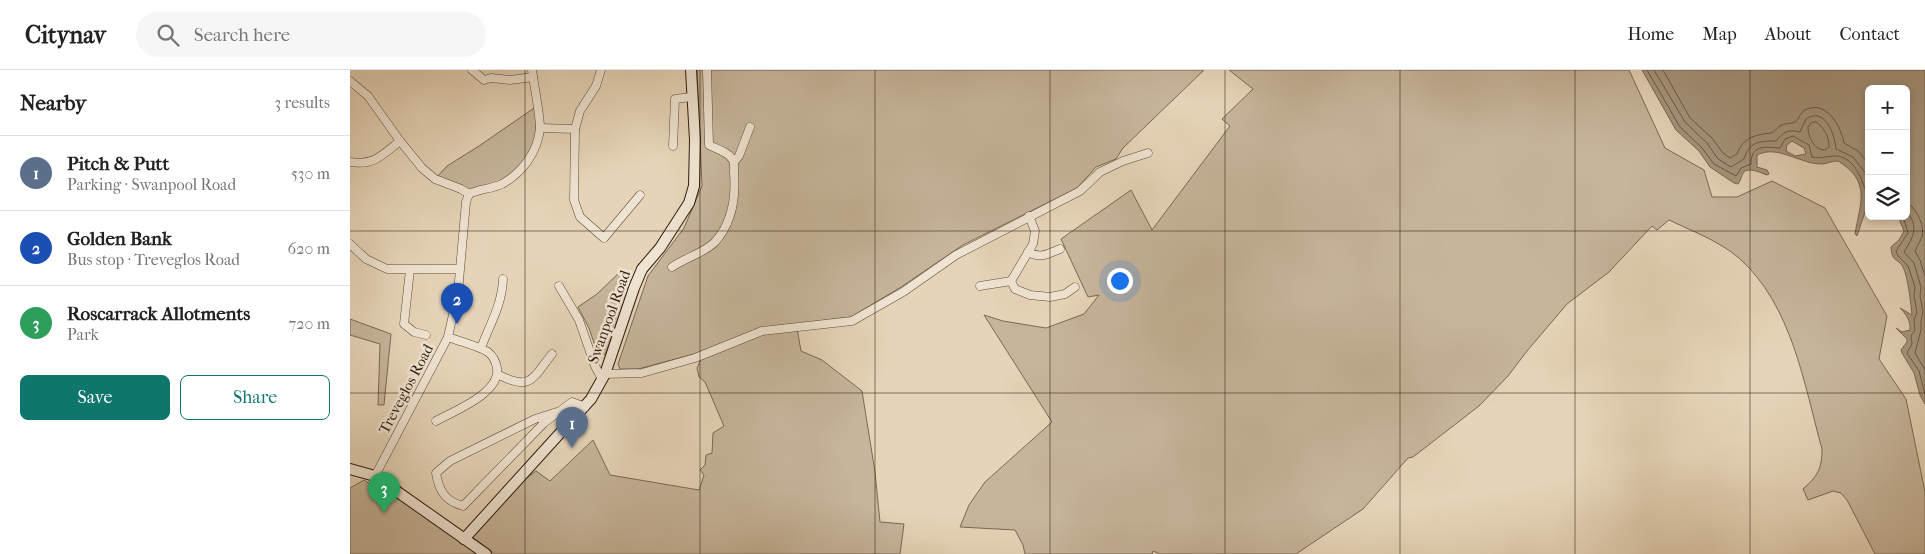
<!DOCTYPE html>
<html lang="en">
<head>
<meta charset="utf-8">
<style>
	:root { --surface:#fff; --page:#f6f6f6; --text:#222; --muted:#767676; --line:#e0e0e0; --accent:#0f766e }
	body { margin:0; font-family:"IM FELL French Canon",serif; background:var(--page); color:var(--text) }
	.controls { position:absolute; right:15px; top:15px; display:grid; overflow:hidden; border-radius:8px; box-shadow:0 2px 8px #0003 }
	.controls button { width:45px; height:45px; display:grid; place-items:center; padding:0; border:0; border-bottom:1px solid var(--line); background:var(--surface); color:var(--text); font:25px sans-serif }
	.you { position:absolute; left:769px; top:210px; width:18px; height:18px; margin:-12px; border:4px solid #fff; border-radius:50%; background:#1a73e8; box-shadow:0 0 0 8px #1a73e833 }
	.badge { display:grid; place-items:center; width:32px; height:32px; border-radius:50%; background:var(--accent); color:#fff; font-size:16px; font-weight:700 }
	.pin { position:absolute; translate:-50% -41px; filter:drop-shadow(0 1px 2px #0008) }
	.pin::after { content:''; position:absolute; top:26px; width:18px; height:15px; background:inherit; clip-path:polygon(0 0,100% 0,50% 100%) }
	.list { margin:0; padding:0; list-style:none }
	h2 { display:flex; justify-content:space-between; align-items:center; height:65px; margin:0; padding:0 20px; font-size:21px }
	h2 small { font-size:16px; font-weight:400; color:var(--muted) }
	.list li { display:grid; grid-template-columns:32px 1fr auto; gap:15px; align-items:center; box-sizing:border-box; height:75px; padding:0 20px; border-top:1px solid var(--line) }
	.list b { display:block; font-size:19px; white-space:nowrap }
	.list p { margin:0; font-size:16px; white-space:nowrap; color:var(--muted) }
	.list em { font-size:16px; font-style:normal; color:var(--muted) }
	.actions { display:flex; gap:10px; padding:15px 20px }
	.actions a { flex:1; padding:11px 0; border:1px solid var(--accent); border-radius:8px; text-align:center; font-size:18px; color:var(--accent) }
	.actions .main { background:var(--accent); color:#fff }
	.icon { flex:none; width:28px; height:28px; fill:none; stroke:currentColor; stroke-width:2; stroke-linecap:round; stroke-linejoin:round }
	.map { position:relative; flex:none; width:1575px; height:484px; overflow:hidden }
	header { display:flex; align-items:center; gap:30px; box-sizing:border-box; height:70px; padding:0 25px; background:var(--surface); border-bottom:1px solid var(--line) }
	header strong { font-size:24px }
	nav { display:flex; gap:28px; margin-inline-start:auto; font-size:18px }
	.search { width:350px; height:45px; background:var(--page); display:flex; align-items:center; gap:12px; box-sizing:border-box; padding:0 18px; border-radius:28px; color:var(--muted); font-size:19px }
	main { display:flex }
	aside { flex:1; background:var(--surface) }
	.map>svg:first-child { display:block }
</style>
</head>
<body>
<header>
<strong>Citynav</strong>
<div class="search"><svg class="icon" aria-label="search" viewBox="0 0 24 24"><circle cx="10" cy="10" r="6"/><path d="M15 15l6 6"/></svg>Search here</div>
<nav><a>Home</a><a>Map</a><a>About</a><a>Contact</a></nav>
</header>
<main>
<aside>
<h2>Nearby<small>3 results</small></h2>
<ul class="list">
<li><span class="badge" style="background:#5c6f8a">1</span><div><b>Pitch &amp; Putt</b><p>Parking · Swanpool Road</p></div><em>530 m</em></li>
<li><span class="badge" style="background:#1a4fb4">2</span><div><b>Golden Bank</b><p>Bus stop · Treveglos Road</p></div><em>620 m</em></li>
<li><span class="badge" style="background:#2e9e5b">3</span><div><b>Roscarrack Allotments</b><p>Park</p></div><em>720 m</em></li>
</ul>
<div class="actions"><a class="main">Save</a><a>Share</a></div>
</aside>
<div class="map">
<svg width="1575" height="484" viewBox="0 0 1575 484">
	<rect width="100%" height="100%" fill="#e6d4b8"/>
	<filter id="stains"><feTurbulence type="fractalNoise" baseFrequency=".004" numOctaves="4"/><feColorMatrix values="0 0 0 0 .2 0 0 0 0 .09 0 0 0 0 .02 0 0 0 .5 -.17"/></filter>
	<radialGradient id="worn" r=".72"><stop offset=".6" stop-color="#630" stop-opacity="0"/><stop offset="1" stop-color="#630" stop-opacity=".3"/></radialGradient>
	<g fill="#c7b59b" stroke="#7a6954">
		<path d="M347 0H854L773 78 766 89 746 97 727 118 613 175 551 217 501 247 412 258 344 284 288 299H270L268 294 298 206 334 158 352 116Z"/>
		<path d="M879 0H1279L1315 78 1354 100 1362 127H1387L1422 111 1475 138 1537 246 1529 289 1556 329 1575 422V484H1525L1497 430 1491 423 1483 421 1458 430 1453 419C1468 406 1472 398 1472 379 1454 314 1442 235 1389 188 1369 171 1342 161 1319 150L1307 160 1302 156 1259 202 1217 234 1177 281 1158 306 1129 336 1063 387 1058 388 1013 439 946 484H810L803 481 802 484H675L673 475 665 460 610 457 619 435 635 412 702 352 634 245 653 251 696 258 734 244 749 225 738 227 711 169 781 120 802 160 880 56 872 49 903 19Z"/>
		<path d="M187 36 190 58 186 74 161 108 124 122 85 109 97 96 129 76Z"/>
		<path d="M271 201 283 208 255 285 246 279 239 258 228 237 247 224Z"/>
		<path d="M0 249 41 264 34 335H28L30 274 0 265Z"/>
		<path d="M447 258 451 281 472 290 512 321 525 402 530 452 554 454 550 484H145L122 467 173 411 186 401 200 411 243 370 260 405 349 420 354 405 350 400 355 395 356 385 362 383 363 363 374 356 355 312 349 307 347 298 353 285 412 261Z"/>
		<path d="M14 410 21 415 31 417 129 484H0V418Z"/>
	</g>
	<path fill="#a7967e" stroke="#776651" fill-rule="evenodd" d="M1292 0H1575V334L1570 325 1564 303 1552 283 1551 280 1557 272V269L1546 258 1552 262 1560 260C1561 251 1556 244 1550 238L1562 245C1561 234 1558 207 1553 197 1548 188 1542 193 1541 177L1549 170 1554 161 1549 149 1545 146H1556V19H1519V130L1507 166 1505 164C1510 133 1522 112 1488 91 1483 91 1478 93 1473 94 1451 95 1428 74 1407 85V97L1417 100 1419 104 1417 105C1411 103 1398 96 1393 103 1391 107 1391 110 1388 114L1384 113 1360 97 1349 81 1326 60ZM1442 71 1454 78 1456 84 1445 86 1436 81 1437 75Z"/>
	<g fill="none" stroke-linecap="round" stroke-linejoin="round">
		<g stroke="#6a5a46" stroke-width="1">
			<path d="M1297 0 1330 57 1352 78 1364 94 1386 106 1391 98 1401 94C1401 74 1415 77 1430 78L1435 69 1443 66 1459 75 1462 87C1471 89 1477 86 1486 86 1507 87 1514 116 1519 131"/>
			<path d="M1304 0 1335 52 1357 73 1368 89 1381 97 1394 89C1399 72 1409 71 1426 71 1433 62 1438 59 1450 62L1456 49C1475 36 1485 65 1486 79L1503 87 1519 108"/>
			<path d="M1313 0 1340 48 1362 68 1373 83 1380 88 1387 84C1391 72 1400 66 1413 64 1416 63 1418 64 1421 63 1424 62 1427 58 1430 56 1434 53 1441 54 1445 52 1449 49 1450 43 1455 40 1476 29 1491 56 1494 73L1508 81 1519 94"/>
			<path d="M1466 52C1473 56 1480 68 1479 77L1475 80C1464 80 1458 67 1458 57L1461 53Z"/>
			<path d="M1556 131C1566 139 1575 154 1572 167 1570 172 1567 176 1565 181L1570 190 1575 206"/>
			<path d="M1556 141C1570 157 1563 167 1554 182L1564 193 1571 217 1570 226 1573 242 1571 251V260L1565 283 1575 300"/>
			<path d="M1553 146 1558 163 1546 181 1548 186 1558 196 1565 217 1564 226 1567 242 1564 250 1565 260 1561 266 1562 274 1557 283 1569 301 1575 324"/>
		</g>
		<defs>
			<g id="street">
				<path d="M122 0 134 10 141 8 160 10 183 7"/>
				<path d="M0 11 18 26 50 71 72 98 85 109 111 119 119 124"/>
				<path d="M190 58 225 59 224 130 230 147 254 168 290 125"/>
				<path d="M225 59 230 41 246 16 251 0"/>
				<path d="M323 76 325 29 341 27"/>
				<path d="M0 92C24 96 32 85 50 71"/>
				<path d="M384 92 389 86 400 57"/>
				<path d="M119 124C129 119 141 119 152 114 172 103 188 82 190 58 190 44 184 15 182 0"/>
				<path d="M679 146 685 161 683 174 661 211 665 219 680 225 700 227 715 224 725 217"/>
				<path d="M0 174 16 189 37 199H109"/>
				<path d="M678 182C691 189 698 184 710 179"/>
				<path d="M322 197C335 188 354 183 365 172 382 153 386 128 384 103 384 98 385 92 382 89 377 81 366 79 359 75L357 0"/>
				<path d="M60 200 54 254 64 262 76 265"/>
				<path d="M209 216 229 250 245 296 252 309"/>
				<path d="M630 216 661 211"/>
				<path d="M131 278C140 254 152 235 153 209"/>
				<path d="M255 304 292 303 345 288 412 261 502 251 553 222 606 185 730 121 750 102 773 91 798 83"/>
				<path d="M149 305C181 321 182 309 202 284"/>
				<path d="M207 342 185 349 100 391 86 403C89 421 95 431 113 436L194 353 222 332 235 337"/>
				<path d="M86 351C104 341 151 323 147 298 146 292 143 286 138 282 126 275 111 272 98 267"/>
				<path d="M25 406 98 267 108 222 116 132 119 124"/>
			</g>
			<g id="secondary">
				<path d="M0 399 25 406 136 484"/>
				<path d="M114 469 241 329 255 304 284 218 292 199 310 178 339 133 344 116 345 70 341 0"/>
			</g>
		</defs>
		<use href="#street" stroke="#5c4b38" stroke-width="9"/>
		<use href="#secondary" stroke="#2e1d0e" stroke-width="12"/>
		<use href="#street" stroke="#efe3d1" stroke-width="8"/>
		<use href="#secondary" stroke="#efe3d1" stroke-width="10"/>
	</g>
	<path fill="none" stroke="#2e1d0e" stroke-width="1" stroke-opacity="0.55" d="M175 0V484M350 0V484M525 0V484M700 0V484M875 0V484M1050 0V484M1225 0V484M1400 0V484M0 161H1575M0 323H1575"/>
	<g text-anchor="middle" stroke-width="5" stroke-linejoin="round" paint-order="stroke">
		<g font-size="15" fill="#2e1d0e" stroke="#efe3d1">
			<text transform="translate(259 247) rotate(-70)" y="5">Swanpool Road</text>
			<text transform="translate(56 319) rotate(-62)" y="5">Treveglos Road</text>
		</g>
	</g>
	<rect width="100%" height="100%" filter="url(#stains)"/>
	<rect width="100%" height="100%" fill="url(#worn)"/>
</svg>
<div class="controls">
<button>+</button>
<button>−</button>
<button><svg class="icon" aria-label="layers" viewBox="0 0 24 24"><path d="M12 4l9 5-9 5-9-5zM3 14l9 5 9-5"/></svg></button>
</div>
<div class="you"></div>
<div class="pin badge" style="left:222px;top:378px;background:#5c6f8a">1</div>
<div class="pin badge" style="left:107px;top:254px;background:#1a4fb4">2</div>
<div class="pin badge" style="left:34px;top:443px;background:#2e9e5b">3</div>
</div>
</main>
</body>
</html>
